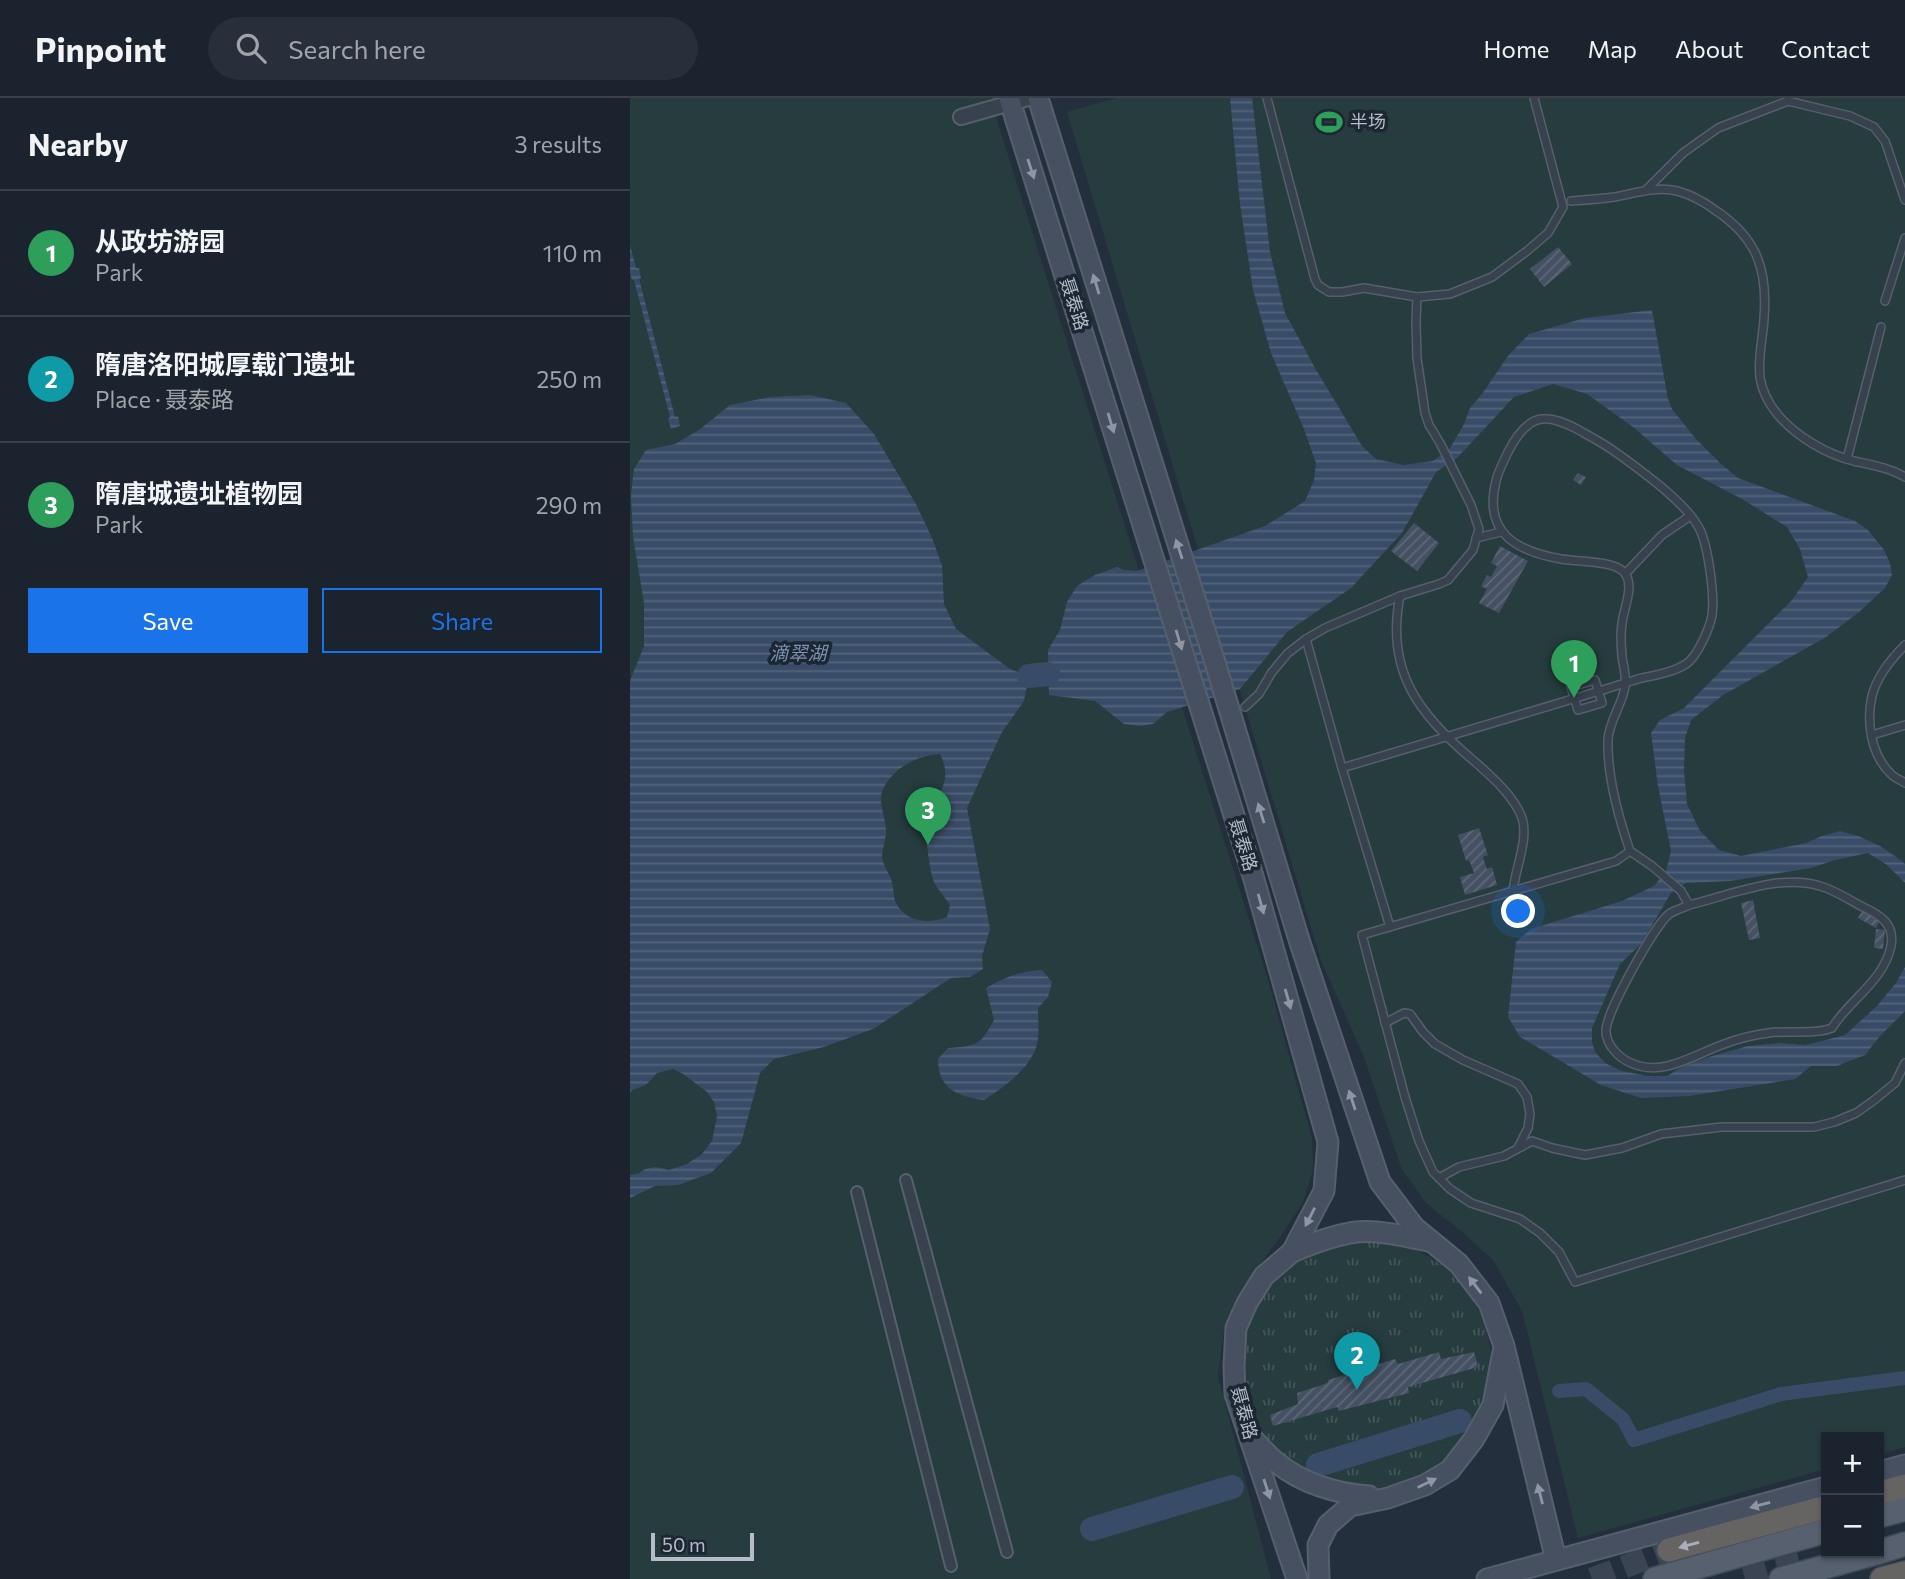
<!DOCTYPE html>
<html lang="en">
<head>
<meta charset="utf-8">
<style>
	:root { --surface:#1b232e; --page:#282f3a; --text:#f1f3f6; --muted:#a0a4aa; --line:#39404a; --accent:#1a73e8 }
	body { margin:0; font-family:Commissioner,"Noto Sans SC",sans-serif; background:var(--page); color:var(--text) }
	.controls { position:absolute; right:21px; bottom:21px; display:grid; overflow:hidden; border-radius:0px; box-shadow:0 2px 5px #0004 }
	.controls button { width:63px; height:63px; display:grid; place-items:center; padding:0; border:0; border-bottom:2px solid var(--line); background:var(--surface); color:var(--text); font:35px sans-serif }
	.scale { position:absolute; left:21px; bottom:18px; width:103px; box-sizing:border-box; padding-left:7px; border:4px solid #b4bcc9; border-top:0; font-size:19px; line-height:24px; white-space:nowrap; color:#b4bcc9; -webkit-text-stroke:5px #1d2633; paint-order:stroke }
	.you { position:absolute; left:889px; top:814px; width:24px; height:24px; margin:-18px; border:5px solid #fff; border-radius:50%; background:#1a73e8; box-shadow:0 0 0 10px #1a73e833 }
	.badge { display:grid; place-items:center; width:46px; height:46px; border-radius:50%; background:var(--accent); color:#fff; font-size:23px; font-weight:700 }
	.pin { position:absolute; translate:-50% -58px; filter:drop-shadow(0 2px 4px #0008) }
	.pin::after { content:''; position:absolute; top:37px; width:24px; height:21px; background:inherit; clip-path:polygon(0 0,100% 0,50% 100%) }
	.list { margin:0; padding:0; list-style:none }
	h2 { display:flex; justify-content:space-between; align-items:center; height:91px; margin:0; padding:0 28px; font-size:30px }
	h2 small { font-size:23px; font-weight:400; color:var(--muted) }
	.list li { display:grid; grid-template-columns:46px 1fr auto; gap:21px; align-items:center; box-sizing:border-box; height:126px; padding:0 28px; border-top:2px solid var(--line) }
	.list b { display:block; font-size:26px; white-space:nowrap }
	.list p { margin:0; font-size:23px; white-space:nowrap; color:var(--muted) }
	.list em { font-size:23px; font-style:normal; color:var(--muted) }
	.actions { display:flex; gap:14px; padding:21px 28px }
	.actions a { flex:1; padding:16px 0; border:2px solid var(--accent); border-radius:0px; text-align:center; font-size:24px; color:var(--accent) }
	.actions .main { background:var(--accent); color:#fff }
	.icon { flex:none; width:38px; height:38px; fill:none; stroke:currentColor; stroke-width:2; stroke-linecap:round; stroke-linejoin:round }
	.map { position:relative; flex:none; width:1275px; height:1481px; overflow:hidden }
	header { display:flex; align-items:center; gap:42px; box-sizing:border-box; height:98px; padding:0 35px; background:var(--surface); border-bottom:2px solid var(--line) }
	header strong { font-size:33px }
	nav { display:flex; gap:38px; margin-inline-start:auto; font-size:24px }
	.search { width:490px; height:63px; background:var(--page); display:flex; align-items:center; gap:18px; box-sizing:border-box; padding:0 24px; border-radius:38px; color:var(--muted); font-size:26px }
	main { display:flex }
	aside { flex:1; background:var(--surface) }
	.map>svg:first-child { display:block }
</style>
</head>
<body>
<header>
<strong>Pinpoint</strong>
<div class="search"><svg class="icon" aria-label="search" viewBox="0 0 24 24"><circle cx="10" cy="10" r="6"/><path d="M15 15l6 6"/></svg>Search here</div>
<nav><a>Home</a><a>Map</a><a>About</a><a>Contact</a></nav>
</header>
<main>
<aside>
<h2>Nearby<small>3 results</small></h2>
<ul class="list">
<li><span class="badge" style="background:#2e9e5b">1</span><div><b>从政坊游园</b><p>Park</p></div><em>110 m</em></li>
<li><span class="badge" style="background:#0f9aa8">2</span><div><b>隋唐洛阳城厚载门遗址</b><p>Place · 聂泰路</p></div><em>250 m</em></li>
<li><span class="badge" style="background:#2e9e5b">3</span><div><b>隋唐城遗址植物园</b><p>Park</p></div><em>290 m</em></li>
</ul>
<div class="actions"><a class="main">Save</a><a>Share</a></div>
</aside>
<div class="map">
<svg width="1275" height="1481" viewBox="0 0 1275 1481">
	<defs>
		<pattern id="grass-tufts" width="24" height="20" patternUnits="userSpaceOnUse" patternTransform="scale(1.75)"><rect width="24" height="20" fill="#263c3f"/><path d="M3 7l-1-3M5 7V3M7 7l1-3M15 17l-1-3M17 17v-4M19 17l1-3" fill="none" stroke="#435659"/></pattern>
		<pattern id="water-rules" width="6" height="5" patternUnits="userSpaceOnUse" patternTransform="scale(1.75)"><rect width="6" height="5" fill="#394c67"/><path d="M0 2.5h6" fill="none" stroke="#53647b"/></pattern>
		<pattern id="building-hatch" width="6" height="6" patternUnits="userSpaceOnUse" patternTransform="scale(1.75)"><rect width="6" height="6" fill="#455162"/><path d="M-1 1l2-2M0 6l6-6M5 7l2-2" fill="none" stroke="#5d6877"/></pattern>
	</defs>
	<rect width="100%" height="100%" fill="#242f3e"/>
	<circle fill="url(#grass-tufts)" cx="737" cy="1266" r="124"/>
	<g fill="#263c3f">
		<path d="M0 0H360L639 885 682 1040 683 1072 673 1105 651 1138 607 1197 594 1231 588 1278 641 1481H0Z"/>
		<path d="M487 0H1275V1349L1249 1357V1339H1196V1371L948 1440 892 1213 863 1162 831 1133 796 1105 772 1072 734 959 691 863 437 14Z"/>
	</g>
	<g fill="url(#water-rules)" fill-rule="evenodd">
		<path d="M600 0H622L640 154 655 215 685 270 732 348 746 361 773 367 803 363 819 352 834 326 840 310 852 296 878 258 899 236 955 220 1022 212 1038 301 1042 311 1065 340 1090 365 1108 380 1225 423 1238 432 1254 452 1260 465 1262 477 1255 490 1228 515 1196 539 1093 597 1061 622 1055 640 1054 672 1057 706 1070 733 1089 752 1111 758 1176 745 1192 738 1210 733 1228 738 1250 748 1272 763 1275 766V785L1257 767 1238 755 1205 762 1181 770 1100 783 1056 785 1041 795 1011 846 990 866 962 930V944L965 954 975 965 992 973 1018 978H1037L1052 969 1079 959 1118 948 1150 945 1176 947 1215 937 1247 908 1266 885 1275 869V913L1250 938 1235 957 1207 968H1181L1165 981 1059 998 1011 1000 971 987 890 939 878 919 886 844 901 831 992 803 1024 788 1036 773 1041 753 1028 688 1021 635 1030 622 1054 610 1162 502 1178 479 1170 451 1157 429 1112 401 1047 367 1003 329 957 296 923 286 884 299 827 360 806 374 772 435 721 490 657 534 610 591 537 614 523 626 511 628 494 626 465 603 419 597 418 552 430 532 437 504 447 488 465 477 487 469 494 472 507 473 635 428 675 403 684 382 686 365 674 331 641 255 623 192 610 106Z"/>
		<path d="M0 147 6 170H9L11 180 9 181 45 319 48 318 50 328 41 331 38 321 40 319 4 182H2L0 175Z"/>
		<path d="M180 297 216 305 244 336 286 406 302 440 312 467 314 506 326 531 380 571 399 578 394 603 372 634 337 710 360 831 352 858 353 871 340 879 321 880 243 931 194 949 144 961 130 975 111 1045 81 1075 48 1087 25 1088 0 1100V1077L8 1076 15 1071 26 1069 39 1072 57 1066 72 1056 82 1043 87 1018 84 1004 77 994 53 976 43 971 27 975 16 987 2 992 0 995V583L14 548V505L3 439 1 397 4 371 16 352 45 346 69 332 100 307 140 299ZM310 656C325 686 304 697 297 723 294 732 300 776 304 784 308 792 315 799 320 807L317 819C300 826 276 825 266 805 263 799 264 791 262 784 260 776 253 768 252 759 252 752 256 741 256 733 256 719 247 704 253 691 263 670 288 657 310 656Z"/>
		<path d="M412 872 422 884 418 899 408 910C408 922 410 938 406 950 397 973 374 989 354 1002 327 998 308 991 308 961L318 950C347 948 350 948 364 922L356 890C375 879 390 873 412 872Z"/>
	</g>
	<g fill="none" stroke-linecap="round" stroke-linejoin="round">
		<path stroke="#394c67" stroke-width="14" d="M929 1293 956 1291 993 1321 1004 1342 1151 1296 1275 1280"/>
		<g stroke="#394c67" stroke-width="24">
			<path d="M399 578 418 576"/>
			<path d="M688 1367 830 1323"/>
			<path d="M462 1431 602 1389"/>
		</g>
	</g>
	<g fill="url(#building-hatch)">
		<path d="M928 149 942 166 914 189 900 171Z"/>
		<path d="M948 375 956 379 951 387 943 382Z"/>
		<path d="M784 425 809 445 787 473 761 453Z"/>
		<path d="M870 448 898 463 869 515 849 505 857 491 851 488 857 477 861 479 867 468 861 465Z"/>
		<path d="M849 730 858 757 853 759 856 769 857 771 862 769 867 787 835 797 830 779 844 775 839 762 836 763 828 737Z"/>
		<path d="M1123 802 1130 840 1119 842 1111 805Z"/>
		<path d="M1233 812 1250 822 1246 830 1228 820Z"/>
		<path d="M1246 831 1255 832 1253 851 1244 850Z"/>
		<path d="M809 1254 811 1261 844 1254 848 1269 778 1289 779 1295 709 1313 707 1309 643 1328 640 1317 668 1306 667 1295 698 1285V1282L765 1261 768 1266Z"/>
	</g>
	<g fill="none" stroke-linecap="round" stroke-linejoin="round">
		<g stroke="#3a4453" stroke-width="23" stroke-dasharray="23 11" stroke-linecap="butt">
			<path d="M962 1481 1039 1452"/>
			<path d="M1115 1481 1173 1465"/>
		</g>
		<defs>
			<g id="service">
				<path d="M637 0 685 181 688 187 699 194H712L734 190 787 199 820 196 862 179 897 153 918 135 933 109 904 0"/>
				<path d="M1015 93 1053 55 1088 30 1158 3 1220 18 1244 29 1255 43 1275 102"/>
				<path d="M941 103C955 102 970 101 984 99 1002 96 1023 89 1042 92 1056 94 1073 103 1085 112 1127 140 1138 171 1134 221 1131 260 1120 283 1148 317 1167 339 1196 356 1224 363 1242 367 1260 370 1275 379"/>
				<path d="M1255 203 1275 140"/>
				<path d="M1217 361 1251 229"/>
				<path d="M846 440 871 434"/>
				<path d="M996 475 1032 437 1060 418"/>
				<path d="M770 498C755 573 789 617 844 663 861 678 884 698 892 720 899 741 885 771 883 793"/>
				<path d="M676 541 695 530 770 498 809 486 818 482 843 452 849 431 841 407 810 345 799 327 795 315 787 260 786 224 787 199"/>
				<path d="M1275 547C1261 561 1247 578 1242 598 1236 624 1241 657 1261 676 1264 680 1271 682 1275 685"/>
				<path d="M965 582 972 605 948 612 941 589Z"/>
				<path d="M615 609 629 596 642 574 658 555 676 541 712 670"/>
				<path d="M1242 637 1275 627"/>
				<path d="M1059 807C1053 810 1045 812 1039 816 1025 827 975 916 976 933 976 947 989 960 1001 965 1034 980 1066 955 1097 945 1110 940 1124 937 1138 935 1159 932 1183 937 1202 930 1219 902 1254 883 1261 848 1265 827 1251 817 1233 809 1219 802 1205 792 1190 788 1151 775 1097 798 1059 807L1051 793 1022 768 1000 753 986 763 732 837 775 999 789 1043 803 1074 820 1091 841 1105 890 1121 910 1135 929 1154 945 1184 1275 1082"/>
				<path d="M760 829 712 670C797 644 882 619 966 594 980 590 994 585 1008 581 1024 577 1042 575 1056 566 1067 559 1080 530 1082 517 1085 499 1078 446 1069 430 1056 405 1014 375 991 358 979 349 967 342 954 335 917 314 899 313 878 354 874 363 868 373 866 383 853 435 886 453 931 461 948 464 988 462 996 477 1004 490 993 512 992 526 990 536 991 547 992 558 993 568 997 579 995 589 992 607 979 623 978 642 977 679 988 718 1000 753"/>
				<path d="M755 925 774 915 780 916 793 934 805 946 833 962 888 986 897 999 900 1016 898 1030 888 1050"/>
				<path d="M809 1080 829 1069 874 1058 902 1043 922 1050 955 1057 992 1050 1031 1036 1092 1029H1184L1204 1024 1226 1015 1243 1003 1265 985 1275 965"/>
			</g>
			<g id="pedestrian">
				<path d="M276 1082 377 1454"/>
				<path d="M227 1094 321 1468"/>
			</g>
			<path id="minor" d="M331 19 398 0"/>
			<g id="secondary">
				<path d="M379 0 623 778 698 1044 694 1093 662 1154 634 1178 617 1205 606 1230 604 1268 605 1296 667 1481"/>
				<path d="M408 0 583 558 670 845 750 1084 784 1129 829 1166 859 1205 874 1248 926 1462"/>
				<path d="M662 1154C683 1145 704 1137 726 1134 750 1132 775 1138 798 1143"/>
				<path d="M622 1340C630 1348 637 1357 646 1364 671 1385 707 1396 739 1398"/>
				<path d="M1249 1374 1275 1367"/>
				<path d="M689 1481 688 1447 698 1427 720 1408 758 1400 795 1387 820 1372 844 1341 863 1307 873 1254"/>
				<path d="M857 1481 1196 1389"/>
			</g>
			<g id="primary">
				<path d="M1249 1418 1275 1411"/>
				<path d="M1249 1454 1275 1446"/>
				<path d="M1025 1481 1196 1433"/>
				<path d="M1151 1481 1246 1455"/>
			</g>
			<g id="trunk">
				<path d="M1249 1395 1275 1388"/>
				<path d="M1039 1452 1196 1409"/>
				<path d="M1252 1481 1275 1475"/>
			</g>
		</defs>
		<use href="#service" stroke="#565f6c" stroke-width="10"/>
		<use href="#pedestrian" stroke="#565f6c" stroke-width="14"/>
		<use href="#minor" stroke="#565f6c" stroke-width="18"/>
		<use href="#secondary" stroke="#565f6c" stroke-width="23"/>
		<use href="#primary" stroke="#414a57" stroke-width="26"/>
		<use href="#trunk" stroke="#434c59" stroke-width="26"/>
		<use href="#service" stroke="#38414e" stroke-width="7"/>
		<use href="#pedestrian" stroke="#38414e" stroke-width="10"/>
		<use href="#minor" stroke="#38414e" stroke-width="14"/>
		<use href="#secondary" stroke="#465061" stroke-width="19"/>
		<use href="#primary" stroke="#56606e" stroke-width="23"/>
		<use href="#trunk" stroke="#656462" stroke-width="23"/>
	</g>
	<defs><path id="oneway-solid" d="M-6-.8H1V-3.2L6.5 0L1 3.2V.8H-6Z" transform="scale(1.75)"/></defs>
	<g fill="#8e96a5">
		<use href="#oneway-solid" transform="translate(401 71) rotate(72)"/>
		<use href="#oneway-solid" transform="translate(466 186) rotate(-107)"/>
		<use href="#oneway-solid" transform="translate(481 325) rotate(73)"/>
		<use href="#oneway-solid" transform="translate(549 451) rotate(-108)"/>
		<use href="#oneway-solid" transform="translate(549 542) rotate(73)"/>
		<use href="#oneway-solid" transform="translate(631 715) rotate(-107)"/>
		<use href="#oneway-solid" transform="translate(631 806) rotate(74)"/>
		<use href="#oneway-solid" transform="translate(658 901) rotate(74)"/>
		<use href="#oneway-solid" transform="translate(722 1002) rotate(-108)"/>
		<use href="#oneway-solid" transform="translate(680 1119) rotate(117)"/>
		<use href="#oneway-solid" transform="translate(845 1187) rotate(-127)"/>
		<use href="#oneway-solid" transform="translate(797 1385) rotate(-26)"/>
		<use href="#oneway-solid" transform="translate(637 1391) rotate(72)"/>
		<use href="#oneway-solid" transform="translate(910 1396) rotate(-104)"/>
		<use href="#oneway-solid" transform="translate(1130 1407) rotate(165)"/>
	</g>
	<use fill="#a8afba" href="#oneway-solid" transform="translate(1059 1447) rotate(165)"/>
	<defs>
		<symbol id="stadium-bare" viewBox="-9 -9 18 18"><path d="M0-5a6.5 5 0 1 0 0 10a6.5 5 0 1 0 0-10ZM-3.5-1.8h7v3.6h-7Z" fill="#2e9e5b" stroke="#1d2633" stroke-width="2.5" paint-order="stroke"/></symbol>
	</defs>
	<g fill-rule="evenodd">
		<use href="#stadium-bare" x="680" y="5" width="38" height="38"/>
	</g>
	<g text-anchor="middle" stroke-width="7" stroke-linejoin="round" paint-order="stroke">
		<g font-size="18" fill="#b4bcc9" stroke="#1d2633" text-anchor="start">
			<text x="720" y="30">半场</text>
		</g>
		<g font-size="18" fill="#b4bcc9" stroke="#1d2633">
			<text transform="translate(444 206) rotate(72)" y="6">聂泰路</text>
			<text transform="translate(613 747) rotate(73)" y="6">聂泰路</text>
			<text transform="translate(614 1315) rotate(75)" y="6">聂泰路</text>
		</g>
		<g font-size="19" font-style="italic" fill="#7c92b1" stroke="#1d2633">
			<text x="168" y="562">滴翠湖</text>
		</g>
	</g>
</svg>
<div class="controls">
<button>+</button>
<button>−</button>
</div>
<div class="scale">50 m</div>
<div class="you"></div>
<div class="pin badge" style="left:944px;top:600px;background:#2e9e5b">1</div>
<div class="pin badge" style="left:727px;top:1292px;background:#0f9aa8">2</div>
<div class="pin badge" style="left:298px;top:747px;background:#2e9e5b">3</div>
</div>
</main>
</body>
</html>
